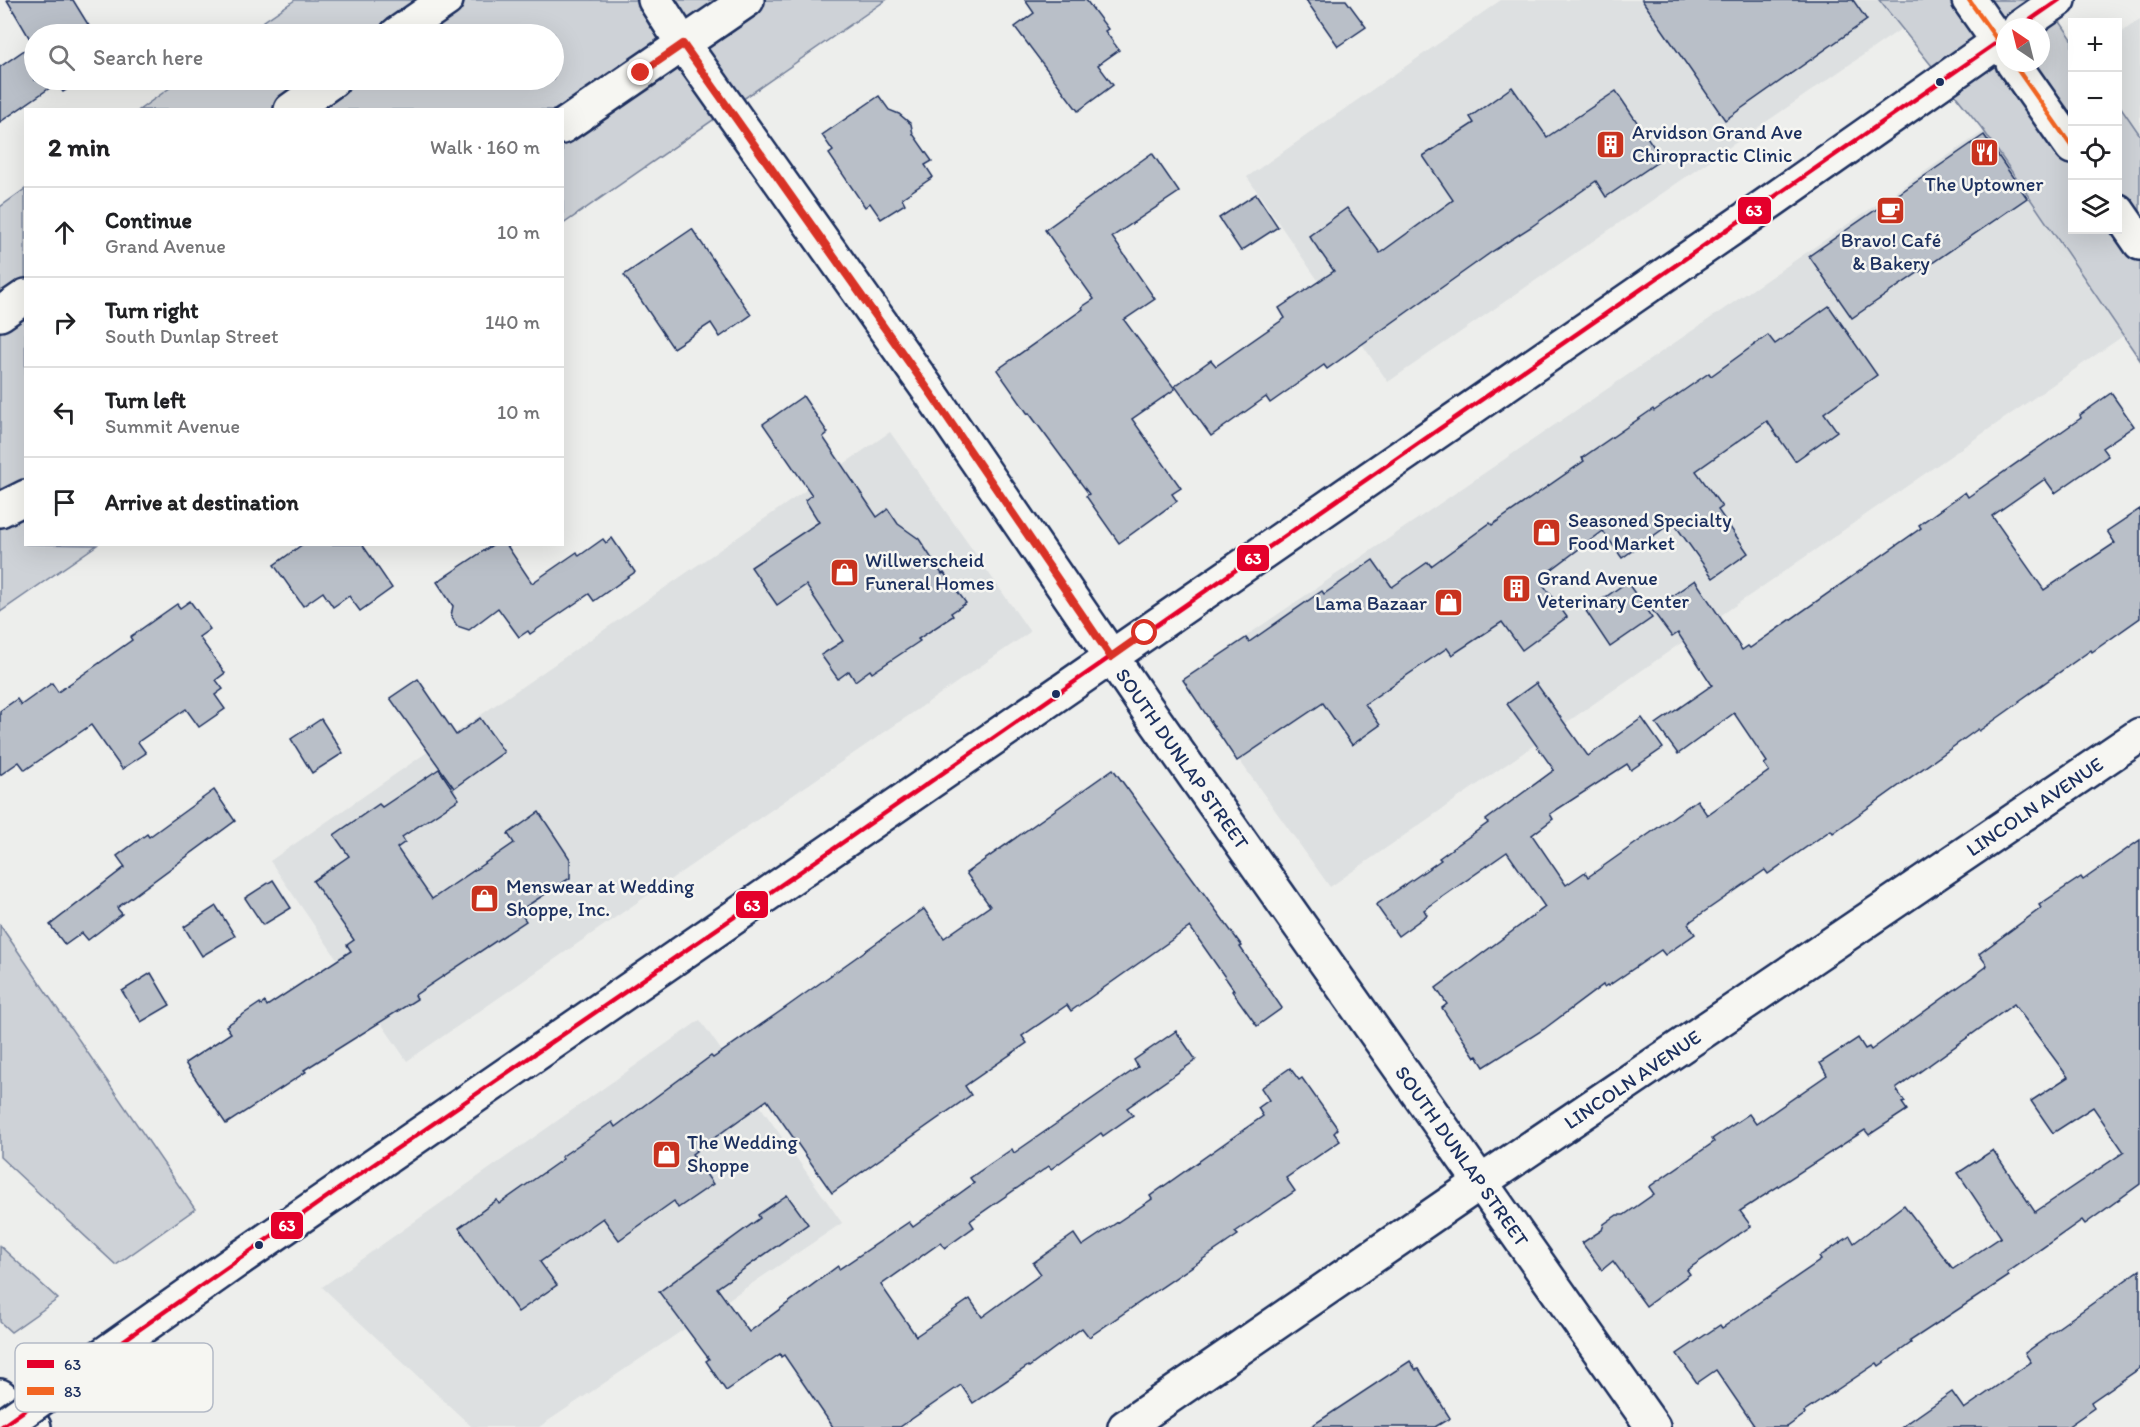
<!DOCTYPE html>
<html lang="en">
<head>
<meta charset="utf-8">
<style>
	:root { --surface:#fff; --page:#f2f2f2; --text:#202124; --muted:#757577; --line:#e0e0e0 }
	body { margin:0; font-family:Itim,sans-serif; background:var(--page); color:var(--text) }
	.controls { position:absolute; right:18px; top:18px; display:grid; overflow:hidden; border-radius:0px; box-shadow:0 6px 24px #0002 }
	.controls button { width:54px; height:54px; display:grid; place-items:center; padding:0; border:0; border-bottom:2px solid var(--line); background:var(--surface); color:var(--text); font:30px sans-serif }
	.compass { position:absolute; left:1996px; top:18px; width:54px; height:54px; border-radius:50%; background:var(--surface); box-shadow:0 6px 24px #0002; rotate:325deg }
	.stop { position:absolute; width:18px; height:18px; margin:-14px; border:4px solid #d93025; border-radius:50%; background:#fff }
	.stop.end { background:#d93025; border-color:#fff; box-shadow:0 2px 6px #0008 }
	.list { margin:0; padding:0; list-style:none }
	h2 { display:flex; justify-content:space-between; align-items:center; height:78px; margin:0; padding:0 24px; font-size:26px }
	h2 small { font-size:20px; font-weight:400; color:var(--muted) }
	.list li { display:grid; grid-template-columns:39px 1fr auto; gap:18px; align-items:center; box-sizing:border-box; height:90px; padding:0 24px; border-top:2px solid var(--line) }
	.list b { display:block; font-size:22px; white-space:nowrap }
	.list p { margin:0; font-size:20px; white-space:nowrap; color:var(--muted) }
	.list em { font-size:20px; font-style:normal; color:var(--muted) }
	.icon { flex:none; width:33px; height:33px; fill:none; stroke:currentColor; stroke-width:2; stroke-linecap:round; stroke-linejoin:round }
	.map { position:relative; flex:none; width:2140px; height:1427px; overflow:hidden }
	.search { position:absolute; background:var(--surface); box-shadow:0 6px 24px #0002; left:24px; top:24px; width:540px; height:66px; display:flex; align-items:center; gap:15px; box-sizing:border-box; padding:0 21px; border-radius:33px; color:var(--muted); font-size:22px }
	.panel { position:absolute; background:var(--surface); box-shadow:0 6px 24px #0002; left:24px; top:108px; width:540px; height:438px; border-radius:0px }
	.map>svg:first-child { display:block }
</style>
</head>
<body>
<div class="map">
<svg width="2140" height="1427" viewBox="0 0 2140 1427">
	<rect width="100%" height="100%" fill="#edeeec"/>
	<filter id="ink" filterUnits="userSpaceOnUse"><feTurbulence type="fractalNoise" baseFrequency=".0167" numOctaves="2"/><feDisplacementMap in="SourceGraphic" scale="12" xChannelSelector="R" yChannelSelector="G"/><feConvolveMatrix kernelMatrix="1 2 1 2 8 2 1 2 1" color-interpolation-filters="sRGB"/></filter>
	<g filter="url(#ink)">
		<g fill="#dde0e1">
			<path d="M1501 0H1879L1901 29 1388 382 1247 177Z"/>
			<path d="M2140 19V134L2118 101V35Z"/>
			<path d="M1984 131 2123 336 1330 887 1182 680Z"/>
			<path d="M890 432 1030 632 407 1061 270 861Z"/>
			<path d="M700 1020 842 1223 539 1427H472L322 1287Z"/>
		</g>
		<g fill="#ced2d7" stroke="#74809a" stroke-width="1.5" fill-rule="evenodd">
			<path d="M295 0H886L563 224 562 110H139L181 80H554V34H245Z"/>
			<path d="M1879 0H2045L2072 39V230H2118V103L2140 135V360L1984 131ZM2005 27H2041V63H2005Z"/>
			<path d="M25 189 26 544 97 545 0 612V207Z"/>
			<path d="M0 925 195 1209 116 1265 0 1157Z"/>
			<path d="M0 1246 58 1299 11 1332 0 1322Z"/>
		</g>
		<g fill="#b9bfc8" stroke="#1b2f5e" stroke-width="1.5">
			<path d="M7 0H73L94 34H34V80H82L63 92 57 83 0 122V67L33 44Z"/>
			<path d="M1025 0H1086L1108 29 1105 31 1119 50 1098 65 1113 85 1078 111 1015 27 1034 13Z"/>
			<path d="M1306 0H1346L1366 27 1338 46Z"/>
			<path d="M1642 0H1853L1867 20 1725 120Z"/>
			<path d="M1512 87 1547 137 1616 91 1662 159 1606 197 1596 181 1531 227 1493 251 1327 369 1324 365 1270 403 1266 397 1211 436 1175 386 1211 360 1216 366 1285 318 1279 308 1334 271 1309 236 1347 208 1380 253 1453 200 1423 156 1474 123 1470 117Z"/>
			<path d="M879 96 889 110 899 114 911 124 913 134 932 161 925 165 933 177 902 198 905 204 881 219 870 203 865 207 829 154 833 151 822 135Z"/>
			<path d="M1984 135 2027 198 1852 318 1809 256Z"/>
			<path d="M1152 153 1179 192 1112 237 1155 299 1124 320 1175 389 1132 419 1181 488 1172 494 1177 501 1119 543 1086 496 1089 494 1029 413 1028 414 997 370 1083 309 1082 307 1094 299 1045 230Z"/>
			<path d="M1256 194 1278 227 1241 251 1219 218Z"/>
			<path d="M692 229 751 315 720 337 711 323 673 348 624 275Z"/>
			<path d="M1829 306 1877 375 1824 413 1837 431 1795 461 1767 421 1696 471 1722 507 1718 510 1748 553 1713 578 1673 522 1622 558 1603 531 1539 579 1567 617 1522 650 1502 622 1452 655 1447 648 1365 704 1380 725 1352 745 1323 703 1237 761 1183 680 1246 638 1249 642 1322 591 1324 594 1373 560 1392 587 1428 562 1431 566 1490 523 1492 525 1584 461 1582 458 1653 409 1654 411 1709 373 1711 376 1768 335 1775 344Z"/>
			<path d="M2111 393 2134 426 2102 448 2108 456 2055 493 2045 479 1992 516 2044 590 2115 543 2107 531 2140 509V618L2092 652 2091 650 2019 701 2020 702 1979 731 1978 729 1833 833 1831 830 1768 874 1765 870 1691 921 1688 924 1695 934 1665 955 1661 950 1608 986 1607 985 1604 987 1603 985 1544 1029 1484 1067 1477 1056 1475 1057 1442 1008 1447 1004 1436 988 1545 907 1507 852 1424 910 1427 915 1398 936 1376 905 1441 860 1439 858 1488 823 1486 820 1554 770 1507 704 1536 683 1588 756 1642 718 1663 748 1631 770 1627 764 1550 814 1553 819 1532 835 1566 885 1585 872 1588 877 1697 800 1707 815 1769 771 1764 764 1767 762 1734 713 1678 754 1656 724 1712 685 1678 633 1672 637 1652 610 1695 580 1742 650 1748 646 1750 648 1921 528 1919 525 1965 492 1968 497 2081 418 2080 415Z"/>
			<path d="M803 396 828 433 823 437 877 517 888 509 898 524 919 539 942 574 944 573 966 603 951 613 953 616 918 639 920 641 872 673 870 670 855 681 849 671 838 679 821 655 843 641 806 585 777 605 751 567 819 522 805 500 812 495 763 424Z"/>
			<path d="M612 538 635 572 594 601 589 594 530 634 528 631 519 637 498 608 469 630 457 626 451 616 453 606 437 582 494 544H506L532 583 577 552 579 556 603 539 606 543Z"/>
			<path d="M303 544H362L392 588 360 611 349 596 333 607 323 592 303 606 274 565Z"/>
			<path d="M1627 582 1652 618 1610 647 1586 611Z"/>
			<path d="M190 601 210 629 199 637 225 673 216 680 223 689 215 695 225 709 199 727 186 709 138 742 146 753 122 769 91 725 25 770 19 762 0 775V711L17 699 21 705 52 683 58 692 132 640 130 637 177 604 180 608Z"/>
			<path d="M418 679 456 735 480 718 504 752 454 788 390 698Z"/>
			<path d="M321 719 343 753 312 773 291 739Z"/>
			<path d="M439 769 459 799 402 837 405 842 397 848 432 899 514 843 508 834 539 812 570 859V878L519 911 526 921 415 995 417 999 304 1070 306 1072 226 1124 185 1063 231 1033 226 1026 260 1003 261 1005 265 1002 267 1006 351 951 347 945 354 940 313 881 349 856 334 835 379 804 382 807Z"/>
			<path d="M1113 769 1242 946 1240 947 1282 1008 1257 1026 1232 991 1234 990 1190 927 1071 1011 1067 1005 1022 1036 1027 1043 965 1086 971 1095 832 1193 767 1100 692 1154 713 1184 678 1208 674 1201 619 1240 603 1218 540 1262 557 1285 518 1312 459 1228 497 1200 499 1204 563 1159 561 1157 612 1122 615 1127 711 1056 713 1058 785 1008 924 909 944 938 990 906 966 873Z"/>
			<path d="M214 790 235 821 117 908 122 914 88 940 82 933 65 945 50 925 125 867 117 856 147 834 149 837Z"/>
			<path d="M2140 840V1184L2085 1224 2082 1220 2007 1273 2009 1276 1910 1341 1911 1343 1879 1366 1877 1363 1804 1412 1805 1414 1787 1427H1755L1716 1370 1697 1383 1677 1354 1720 1325 1722 1328 1821 1260 1819 1257 1850 1236 1854 1243 1904 1205 1953 1269 2001 1237 1958 1173 1993 1150 2035 1212 2124 1152 2093 1107 2053 1133 2031 1101 2068 1077 2014 1004 1896 1089 1905 1102 1902 1103 1907 1110 1869 1135 1865 1130 1740 1211 1751 1226 1687 1270 1690 1274 1646 1306 1613 1261 1602 1270 1582 1243 1602 1230 1604 1224 1617 1215H1624L1654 1194 1649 1187 1714 1142 1712 1139 1749 1114 1756 1124 1827 1075 1820 1063 1858 1038 1865 1049 1869 1047 1871 1050 1986 967 1987 965 1979 954 2041 908 2039 905 2081 877 2083 880Z"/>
			<path d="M273 880 291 908 263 925 245 898Z"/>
			<path d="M216 906 235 936 202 956 184 927Z"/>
			<path d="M151 973 170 1005 141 1022 122 991Z"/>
			<path d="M1176 1031 1196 1060 1127 1108 1133 1115 1103 1136 1101 1133 1051 1169 1049 1166 970 1221 974 1227 945 1248 940 1243 881 1285 916 1336 970 1299 982 1317 1041 1274 1033 1263 1074 1234 1082 1246 1152 1199 1150 1196 1263 1116 1258 1108 1269 1100 1261 1088 1290 1068 1299 1080 1302 1078 1338 1129 1334 1133 1340 1141 1286 1178 1295 1191 1235 1232 1238 1235 1089 1337 1082 1328 1029 1367 1028 1366 973 1403 961 1385 900 1427H833L784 1355 781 1357 780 1354 726 1391 706 1361 709 1359 659 1292 760 1218 758 1215 787 1195 808 1224 717 1288 749 1332 838 1266 839 1269 909 1222 913 1227 974 1183 970 1178 1012 1149 1014 1153 1138 1067 1134 1060Z"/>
			<path d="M2140 1270V1368L2091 1402 2094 1408 2067 1427H1902L1952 1392 1964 1409 2031 1362 2025 1353 2046 1338 2045 1337Z"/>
			<path d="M1410 1361 1416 1370 1419 1369 1450 1418 1435 1427H1310Z"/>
		</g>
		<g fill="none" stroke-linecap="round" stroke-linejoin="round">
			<defs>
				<g id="street">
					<path id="s1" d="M655 0 683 44 932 395 1143 703 1653 1427"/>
					<path id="s2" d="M1125 1427 1481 1182 2140 735"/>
				</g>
				<g id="secondary">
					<path d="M1969 0 2005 51"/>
					<path d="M2020 27 2059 0"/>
					<path d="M397 34 446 0"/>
					<path d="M2013 63 2072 147"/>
					<path d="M291 110 333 80"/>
					<path d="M562 127 747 0"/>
					<path d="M2118 211 2140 243"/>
					<path d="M0 314 26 296"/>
					<path d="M0 510 26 497"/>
					<path d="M239 1259 1773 200 2005 37"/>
					<path d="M0 1396 34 1427"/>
				</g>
			</defs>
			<use href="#street" stroke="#1b2f5e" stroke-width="38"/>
			<use href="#secondary" stroke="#1b2f5e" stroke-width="38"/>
			<use href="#street" stroke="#f6f6f2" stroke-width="33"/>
			<use href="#secondary" stroke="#f6f6f2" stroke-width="33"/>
			<defs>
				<path id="secondary-bridge" d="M1 1427 239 1259"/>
			</defs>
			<use href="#secondary-bridge" stroke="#1b2f5e" stroke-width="38" stroke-linecap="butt"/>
			<use href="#secondary-bridge" stroke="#f6f6f2" stroke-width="33"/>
			<defs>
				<g id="bus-1">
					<path d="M2020 27 2059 0"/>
					<path d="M1 1427 354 1178 826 854 2005 37"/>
				</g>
				<g id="bus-2">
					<path d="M1969 0 2005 51"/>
					<path d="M2013 63 2072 147"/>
				</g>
			</defs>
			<use href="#bus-1" stroke="#f6f6f2" stroke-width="9"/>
			<use href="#bus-2" stroke="#f6f6f2" stroke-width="9"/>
			<use href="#bus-1" stroke="#e4002b" stroke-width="4.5"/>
			<use href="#bus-2" stroke="#f26522" stroke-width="4.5"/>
		</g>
	</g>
	<g fill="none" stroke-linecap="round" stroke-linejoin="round" filter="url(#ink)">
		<path stroke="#d93025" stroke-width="8" d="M641 73 683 44 932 395 1111 657 1145 633"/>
	</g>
	<defs>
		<symbol id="building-square" viewBox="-11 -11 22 22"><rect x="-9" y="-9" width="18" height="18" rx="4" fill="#c8321e" stroke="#f6f6f2"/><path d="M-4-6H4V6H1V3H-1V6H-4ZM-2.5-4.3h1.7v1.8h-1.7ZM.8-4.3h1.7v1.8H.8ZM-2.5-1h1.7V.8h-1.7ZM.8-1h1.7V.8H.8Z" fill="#fff"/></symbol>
		<symbol id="restaurant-square" viewBox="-11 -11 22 22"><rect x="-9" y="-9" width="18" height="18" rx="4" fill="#c8321e" stroke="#f6f6f2"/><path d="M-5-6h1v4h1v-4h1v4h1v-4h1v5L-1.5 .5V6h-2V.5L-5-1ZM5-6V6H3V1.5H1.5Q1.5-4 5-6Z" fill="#fff"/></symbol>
		<symbol id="cafe-square" viewBox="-11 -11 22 22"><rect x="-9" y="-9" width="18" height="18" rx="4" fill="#c8321e" stroke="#f6f6f2"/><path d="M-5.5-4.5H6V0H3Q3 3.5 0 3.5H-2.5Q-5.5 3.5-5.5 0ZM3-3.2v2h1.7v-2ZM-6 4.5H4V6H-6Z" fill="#fff"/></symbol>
		<symbol id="shop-square" viewBox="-11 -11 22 22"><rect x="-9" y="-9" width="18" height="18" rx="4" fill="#c8321e" stroke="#f6f6f2"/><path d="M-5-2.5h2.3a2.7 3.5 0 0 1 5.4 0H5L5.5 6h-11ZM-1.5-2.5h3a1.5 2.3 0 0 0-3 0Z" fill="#fff"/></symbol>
	</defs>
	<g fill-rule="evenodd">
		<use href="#building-square" x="1594" y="128" width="33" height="33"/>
		<use href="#restaurant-square" x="1968" y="136" width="33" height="33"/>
		<use href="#cafe-square" x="1874" y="194" width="33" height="33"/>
		<use href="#shop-square" x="1530" y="516" width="33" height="33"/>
		<use href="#shop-square" x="828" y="556" width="33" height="33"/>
		<use href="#building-square" x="1500" y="572" width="33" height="33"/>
		<use href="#shop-square" x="1432" y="586" width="33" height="33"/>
		<use href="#shop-square" x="468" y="882" width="33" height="33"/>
		<use href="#shop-square" x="650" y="1138" width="33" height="33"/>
	</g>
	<g fill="#1b2f5e" stroke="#f6f6f2" stroke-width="2">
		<circle cx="1940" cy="82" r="5"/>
		<circle cx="1056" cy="694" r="5"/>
		<circle cx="259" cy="1245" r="5"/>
	</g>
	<g text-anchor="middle" stroke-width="5" stroke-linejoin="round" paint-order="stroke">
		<g font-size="20" fill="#1b2f5e" stroke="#f6f6f2" text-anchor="start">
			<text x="1632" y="139">Arvidson Grand Ave<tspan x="1632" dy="23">Chiropractic Clinic</tspan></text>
			<text x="1984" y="191" text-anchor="middle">The Uptowner</text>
			<text x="1891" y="247" text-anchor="middle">Bravo! Café<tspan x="1891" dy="23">&amp; Bakery</tspan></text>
			<text x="1568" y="527">Seasoned Specialty<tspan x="1568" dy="23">Food Market</tspan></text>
			<text x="865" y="567">Willwerscheid<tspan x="865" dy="23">Funeral Homes</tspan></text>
			<text x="1537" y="585">Grand Avenue<tspan x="1537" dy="23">Veterinary Center</tspan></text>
			<text x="1427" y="610" text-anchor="end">Lama Bazaar</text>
			<text x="506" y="893">Menswear at Wedding<tspan x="506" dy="23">Shoppe, Inc.</tspan></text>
			<text x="687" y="1149">The Wedding<tspan x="687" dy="23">Shoppe</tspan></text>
		</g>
		<g font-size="20" fill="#1b2f5e" stroke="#f6f6f2">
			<text dy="7" stroke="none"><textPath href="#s1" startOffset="924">SOUTH DUNLAP STREET</textPath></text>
			<text dy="7" stroke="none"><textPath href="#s2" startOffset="1101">LINCOLN AVENUE</textPath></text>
			<text dy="7" stroke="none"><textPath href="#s2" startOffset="615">LINCOLN AVENUE</textPath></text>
			<text dy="7" stroke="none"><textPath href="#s1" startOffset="1410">SOUTH DUNLAP STREET</textPath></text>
		</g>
	</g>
	<rect x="15" y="1343" width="198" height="69" rx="9" fill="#f6f6f2" stroke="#b4bac6" stroke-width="1.5"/>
	<rect x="27" y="1360" width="27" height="8" fill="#e4002b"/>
	<rect x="27" y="1387" width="27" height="8" fill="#f26522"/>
	<g font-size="16" fill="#1b2f5e">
		<text x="64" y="1370">63</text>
		<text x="64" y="1397">83</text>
	</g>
	<g stroke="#f6f6f2" stroke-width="2">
		<rect x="1737" y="196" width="35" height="29" rx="6" fill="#e4002b"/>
		<rect x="1236" y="544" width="34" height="28" rx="6" fill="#e4002b"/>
		<rect x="735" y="890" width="34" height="29" rx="6" fill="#e4002b"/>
		<rect x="270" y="1211" width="34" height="29" rx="6" fill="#e4002b"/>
	</g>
	<g font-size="16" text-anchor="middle" font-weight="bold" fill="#fff">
		<text x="1754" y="216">63</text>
		<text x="1253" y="564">63</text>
		<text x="752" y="911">63</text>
		<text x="287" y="1231">63</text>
	</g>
</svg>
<div class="controls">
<button>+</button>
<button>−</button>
<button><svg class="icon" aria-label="locate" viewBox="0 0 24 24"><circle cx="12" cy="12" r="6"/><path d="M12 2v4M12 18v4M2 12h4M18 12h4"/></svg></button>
<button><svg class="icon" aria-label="layers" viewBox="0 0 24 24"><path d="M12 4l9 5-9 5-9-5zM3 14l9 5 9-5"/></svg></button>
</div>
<svg class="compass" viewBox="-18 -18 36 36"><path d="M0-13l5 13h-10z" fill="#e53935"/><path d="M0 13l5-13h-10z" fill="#757577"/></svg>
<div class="stop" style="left:1145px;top:633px"></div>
<div class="stop end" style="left:641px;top:73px"></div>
<div class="search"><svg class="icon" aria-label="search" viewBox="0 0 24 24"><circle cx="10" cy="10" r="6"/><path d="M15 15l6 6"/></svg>Search here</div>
<section class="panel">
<h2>2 min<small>Walk · 160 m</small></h2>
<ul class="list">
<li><svg class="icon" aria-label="ahead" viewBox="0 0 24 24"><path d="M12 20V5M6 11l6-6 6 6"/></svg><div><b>Continue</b><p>Grand Avenue</p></div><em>10 m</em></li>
<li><svg class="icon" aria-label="right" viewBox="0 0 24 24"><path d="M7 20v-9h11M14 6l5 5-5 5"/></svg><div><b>Turn right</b><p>South Dunlap Street</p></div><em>140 m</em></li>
<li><svg class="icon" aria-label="left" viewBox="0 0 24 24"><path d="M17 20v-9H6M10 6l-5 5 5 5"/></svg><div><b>Turn left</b><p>Summit Avenue</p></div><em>10 m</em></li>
<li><svg class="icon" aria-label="arrive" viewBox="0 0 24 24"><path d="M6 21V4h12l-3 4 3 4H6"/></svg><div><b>Arrive at destination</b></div></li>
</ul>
</section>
</div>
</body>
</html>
